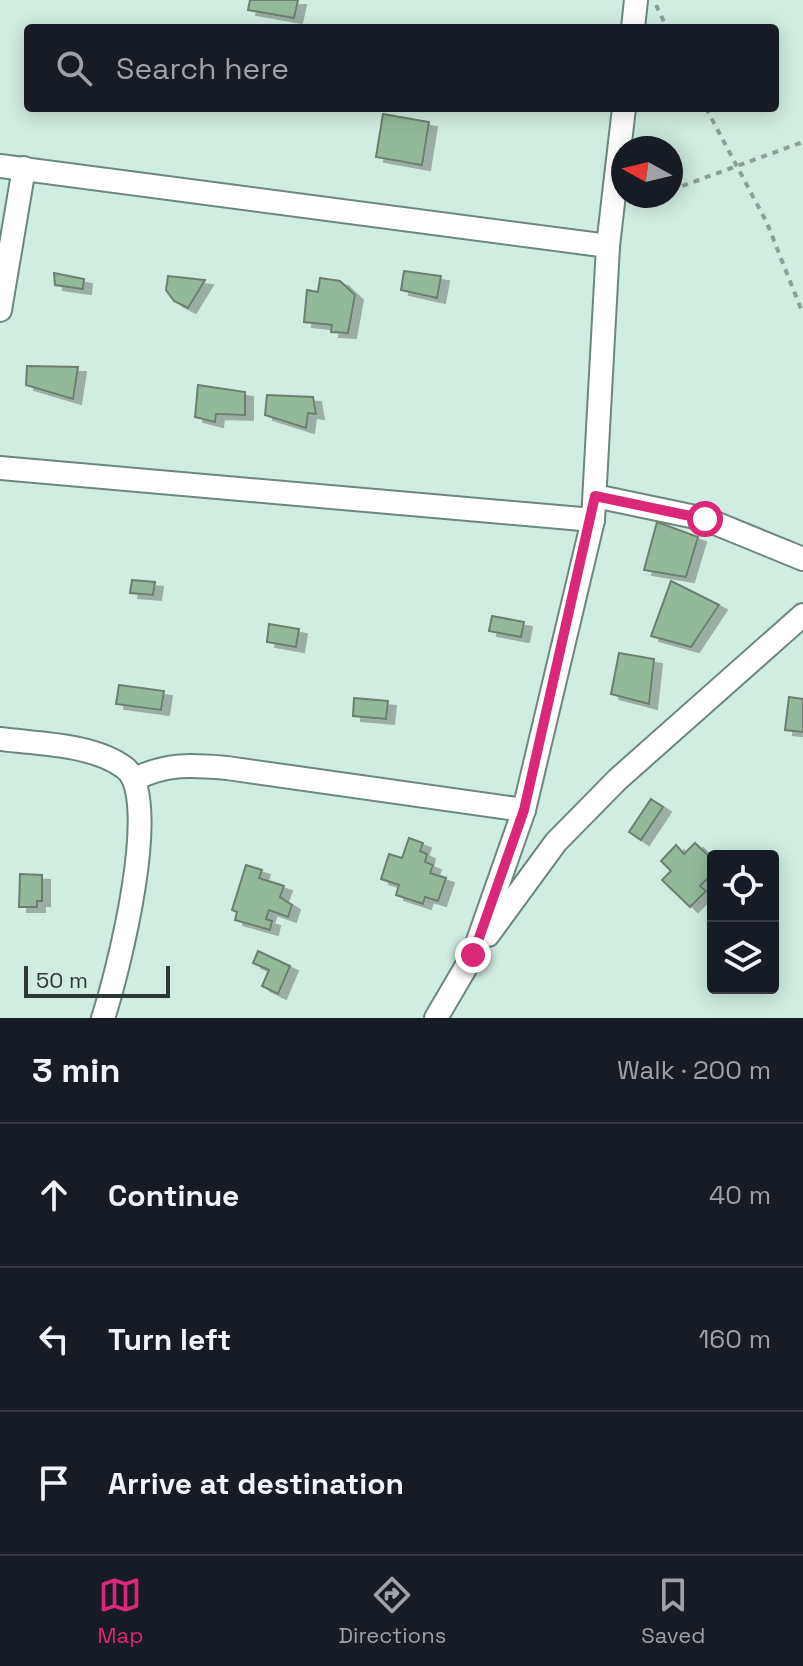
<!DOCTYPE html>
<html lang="en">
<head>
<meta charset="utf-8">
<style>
	:root { --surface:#171b24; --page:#20242c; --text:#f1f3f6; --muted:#9ea1a6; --line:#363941; --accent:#db2777 }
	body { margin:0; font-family:"Space Grotesk",sans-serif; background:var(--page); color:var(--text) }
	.controls { position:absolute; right:24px; bottom:24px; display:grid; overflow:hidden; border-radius:8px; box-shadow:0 4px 20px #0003 }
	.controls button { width:72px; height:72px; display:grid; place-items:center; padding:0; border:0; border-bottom:2px solid var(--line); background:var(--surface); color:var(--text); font:40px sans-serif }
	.compass { position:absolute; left:611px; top:136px; width:72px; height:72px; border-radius:50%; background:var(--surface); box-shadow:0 4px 20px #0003; rotate:278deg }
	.scale { position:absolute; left:24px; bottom:20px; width:146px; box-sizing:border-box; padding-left:8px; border:4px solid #2c3833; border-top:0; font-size:22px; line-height:28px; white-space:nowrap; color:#2c3833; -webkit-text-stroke:6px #d0ede1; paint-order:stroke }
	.stop { position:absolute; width:24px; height:24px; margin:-18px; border:6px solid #db2777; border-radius:50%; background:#fff }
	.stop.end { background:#db2777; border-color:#fff; box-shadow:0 2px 8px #0008 }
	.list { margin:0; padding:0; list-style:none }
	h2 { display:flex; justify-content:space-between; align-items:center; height:104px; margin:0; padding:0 32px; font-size:34px }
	h2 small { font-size:26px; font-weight:400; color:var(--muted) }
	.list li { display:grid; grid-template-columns:52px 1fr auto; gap:24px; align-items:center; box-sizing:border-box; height:144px; padding:0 32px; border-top:2px solid var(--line) }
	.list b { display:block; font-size:30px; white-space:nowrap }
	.list em { font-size:26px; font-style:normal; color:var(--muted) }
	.icon { flex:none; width:44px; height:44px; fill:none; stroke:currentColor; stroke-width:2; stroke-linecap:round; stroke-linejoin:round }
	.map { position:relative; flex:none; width:803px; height:1018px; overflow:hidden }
	.search { position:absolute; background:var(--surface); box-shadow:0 4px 20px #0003; left:24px; right:24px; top:24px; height:88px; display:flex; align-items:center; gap:20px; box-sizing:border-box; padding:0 28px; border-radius:8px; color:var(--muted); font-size:30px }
	.sheet { height:536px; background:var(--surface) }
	nav { display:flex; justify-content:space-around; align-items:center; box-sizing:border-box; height:112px; border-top:2px solid var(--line); background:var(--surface); font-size:22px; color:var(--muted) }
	nav a { display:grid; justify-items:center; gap:4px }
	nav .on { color:var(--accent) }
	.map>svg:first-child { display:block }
</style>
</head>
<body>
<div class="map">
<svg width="803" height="1018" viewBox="0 0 803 1018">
	<defs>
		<filter id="shadow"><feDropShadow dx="8" dy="5" stdDeviation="0" flood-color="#0004"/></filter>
	</defs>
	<rect width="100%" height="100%" fill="#d0ede1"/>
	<g fill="#92ba9a" stroke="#6b7f6f" stroke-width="2" filter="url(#shadow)">
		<path d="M250 0H298L294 18 248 10Z"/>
		<path d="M383 114 429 122 422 165 376 157Z"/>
		<path d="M404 271 441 276 437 298 401 290Z"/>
		<path d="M54 273 84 279 83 289 55 285Z"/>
		<path d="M168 276 205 280 188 308 174 301 166 290Z"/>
		<path d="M320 278 340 281 355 295 348 333 331 332 332 325 304 322 307 290 318 292Z"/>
		<path d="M27 366 78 367 73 399 26 385Z"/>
		<path d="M198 385 245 392V415L216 414 215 422 195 417Z"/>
		<path d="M267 395 313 397 316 414 308 413 306 428 265 415Z"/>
		<path d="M657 522 698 537 686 577 644 570Z"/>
		<path d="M132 580 155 582 153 595 130 593Z"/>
		<path d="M671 581 719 605 691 647 651 636Z"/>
		<path d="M492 616 524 622 521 637 489 631Z"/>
		<path d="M269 624 299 629 296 647 267 642Z"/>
		<path d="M619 653 654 659 649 704 611 694Z"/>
		<path d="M119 685 164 691 161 710 116 704Z"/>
		<path d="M789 697 803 699V732L785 730Z"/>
		<path d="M354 698 388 701 386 719 353 716Z"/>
		<path d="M651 799 663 807 641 840 629 832Z"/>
		<path d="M409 838 423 843 420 851 427 854 425 862 433 865 430 873 446 878 438 901 425 897 423 904 396 895 399 885 381 879 389 854 402 858Z"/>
		<path d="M695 843 713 860V873L700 886 706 891 690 907 662 880 671 871 661 861 676 845 684 854Z"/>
		<path d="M246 865 262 870 259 878 284 886 280 897 292 905 288 917 269 910 266 919 272 921 270 930 235 920 237 912 232 910Z"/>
		<path d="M20 874 42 875V901H37V907H19Z"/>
		<path d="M258 951 290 966 278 994 262 986 269 970 253 963Z"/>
	</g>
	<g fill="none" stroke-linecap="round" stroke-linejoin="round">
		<defs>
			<g id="street">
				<path d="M633 28 636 0"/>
				<path d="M0 166 608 246"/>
				<path d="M0 310 24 168"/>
				<path d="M0 468 593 520"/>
				<path d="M595 496 705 519 803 559"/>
				<path d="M0 739C38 744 94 744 125 768 163 797 117 976 103 1018"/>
				<path d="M135 779C167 763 192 765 227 768L524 810"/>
				<path d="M488 935 556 842 618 779 803 615"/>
				<path d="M436 1018 473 955 524 810 593 520 608 246 624 108"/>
			</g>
		</defs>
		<use href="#street" stroke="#6d877d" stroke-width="26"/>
		<g stroke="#8a9f96" stroke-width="4" stroke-dasharray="6 6" stroke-linecap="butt">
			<path d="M656 5 667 28"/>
			<path d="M706 108 767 223 803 314"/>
			<path d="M671 190 803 142"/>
			<path d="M633 204 654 196"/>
		</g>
		<use href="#street" stroke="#fff" stroke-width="22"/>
	</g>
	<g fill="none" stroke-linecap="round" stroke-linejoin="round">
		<path stroke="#db2777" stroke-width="10" d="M473 955 524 810 595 496 705 519"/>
	</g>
</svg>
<div class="controls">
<button><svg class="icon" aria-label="locate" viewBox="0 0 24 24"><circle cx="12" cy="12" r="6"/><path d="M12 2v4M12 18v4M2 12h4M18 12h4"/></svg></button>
<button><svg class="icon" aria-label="layers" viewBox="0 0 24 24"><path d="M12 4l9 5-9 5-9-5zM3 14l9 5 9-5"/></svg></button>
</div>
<svg class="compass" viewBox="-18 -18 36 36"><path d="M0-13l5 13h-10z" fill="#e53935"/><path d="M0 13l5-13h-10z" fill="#9ea1a6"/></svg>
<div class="scale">50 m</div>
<div class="stop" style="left:705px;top:519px"></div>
<div class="stop end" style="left:473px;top:955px"></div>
<div class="search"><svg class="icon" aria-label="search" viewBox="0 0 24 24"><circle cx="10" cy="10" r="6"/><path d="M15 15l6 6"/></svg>Search here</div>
</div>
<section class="sheet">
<h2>3 min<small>Walk · 200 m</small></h2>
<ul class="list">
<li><svg class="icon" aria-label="ahead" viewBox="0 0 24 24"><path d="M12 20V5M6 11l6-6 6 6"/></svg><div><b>Continue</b></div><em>40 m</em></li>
<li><svg class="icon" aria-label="left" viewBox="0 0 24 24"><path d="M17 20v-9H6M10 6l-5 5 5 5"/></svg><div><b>Turn left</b></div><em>160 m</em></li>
<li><svg class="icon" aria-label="arrive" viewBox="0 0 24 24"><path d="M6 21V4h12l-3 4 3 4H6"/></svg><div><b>Arrive at destination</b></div></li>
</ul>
</section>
<nav>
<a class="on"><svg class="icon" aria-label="map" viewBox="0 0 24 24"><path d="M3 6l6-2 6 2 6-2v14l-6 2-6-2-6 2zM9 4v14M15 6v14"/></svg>Map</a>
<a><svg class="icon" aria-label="directions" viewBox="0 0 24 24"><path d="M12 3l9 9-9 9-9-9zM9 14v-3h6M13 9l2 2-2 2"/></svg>Directions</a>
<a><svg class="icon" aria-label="saved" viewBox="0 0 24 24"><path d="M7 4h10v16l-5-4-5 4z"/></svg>Saved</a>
</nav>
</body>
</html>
